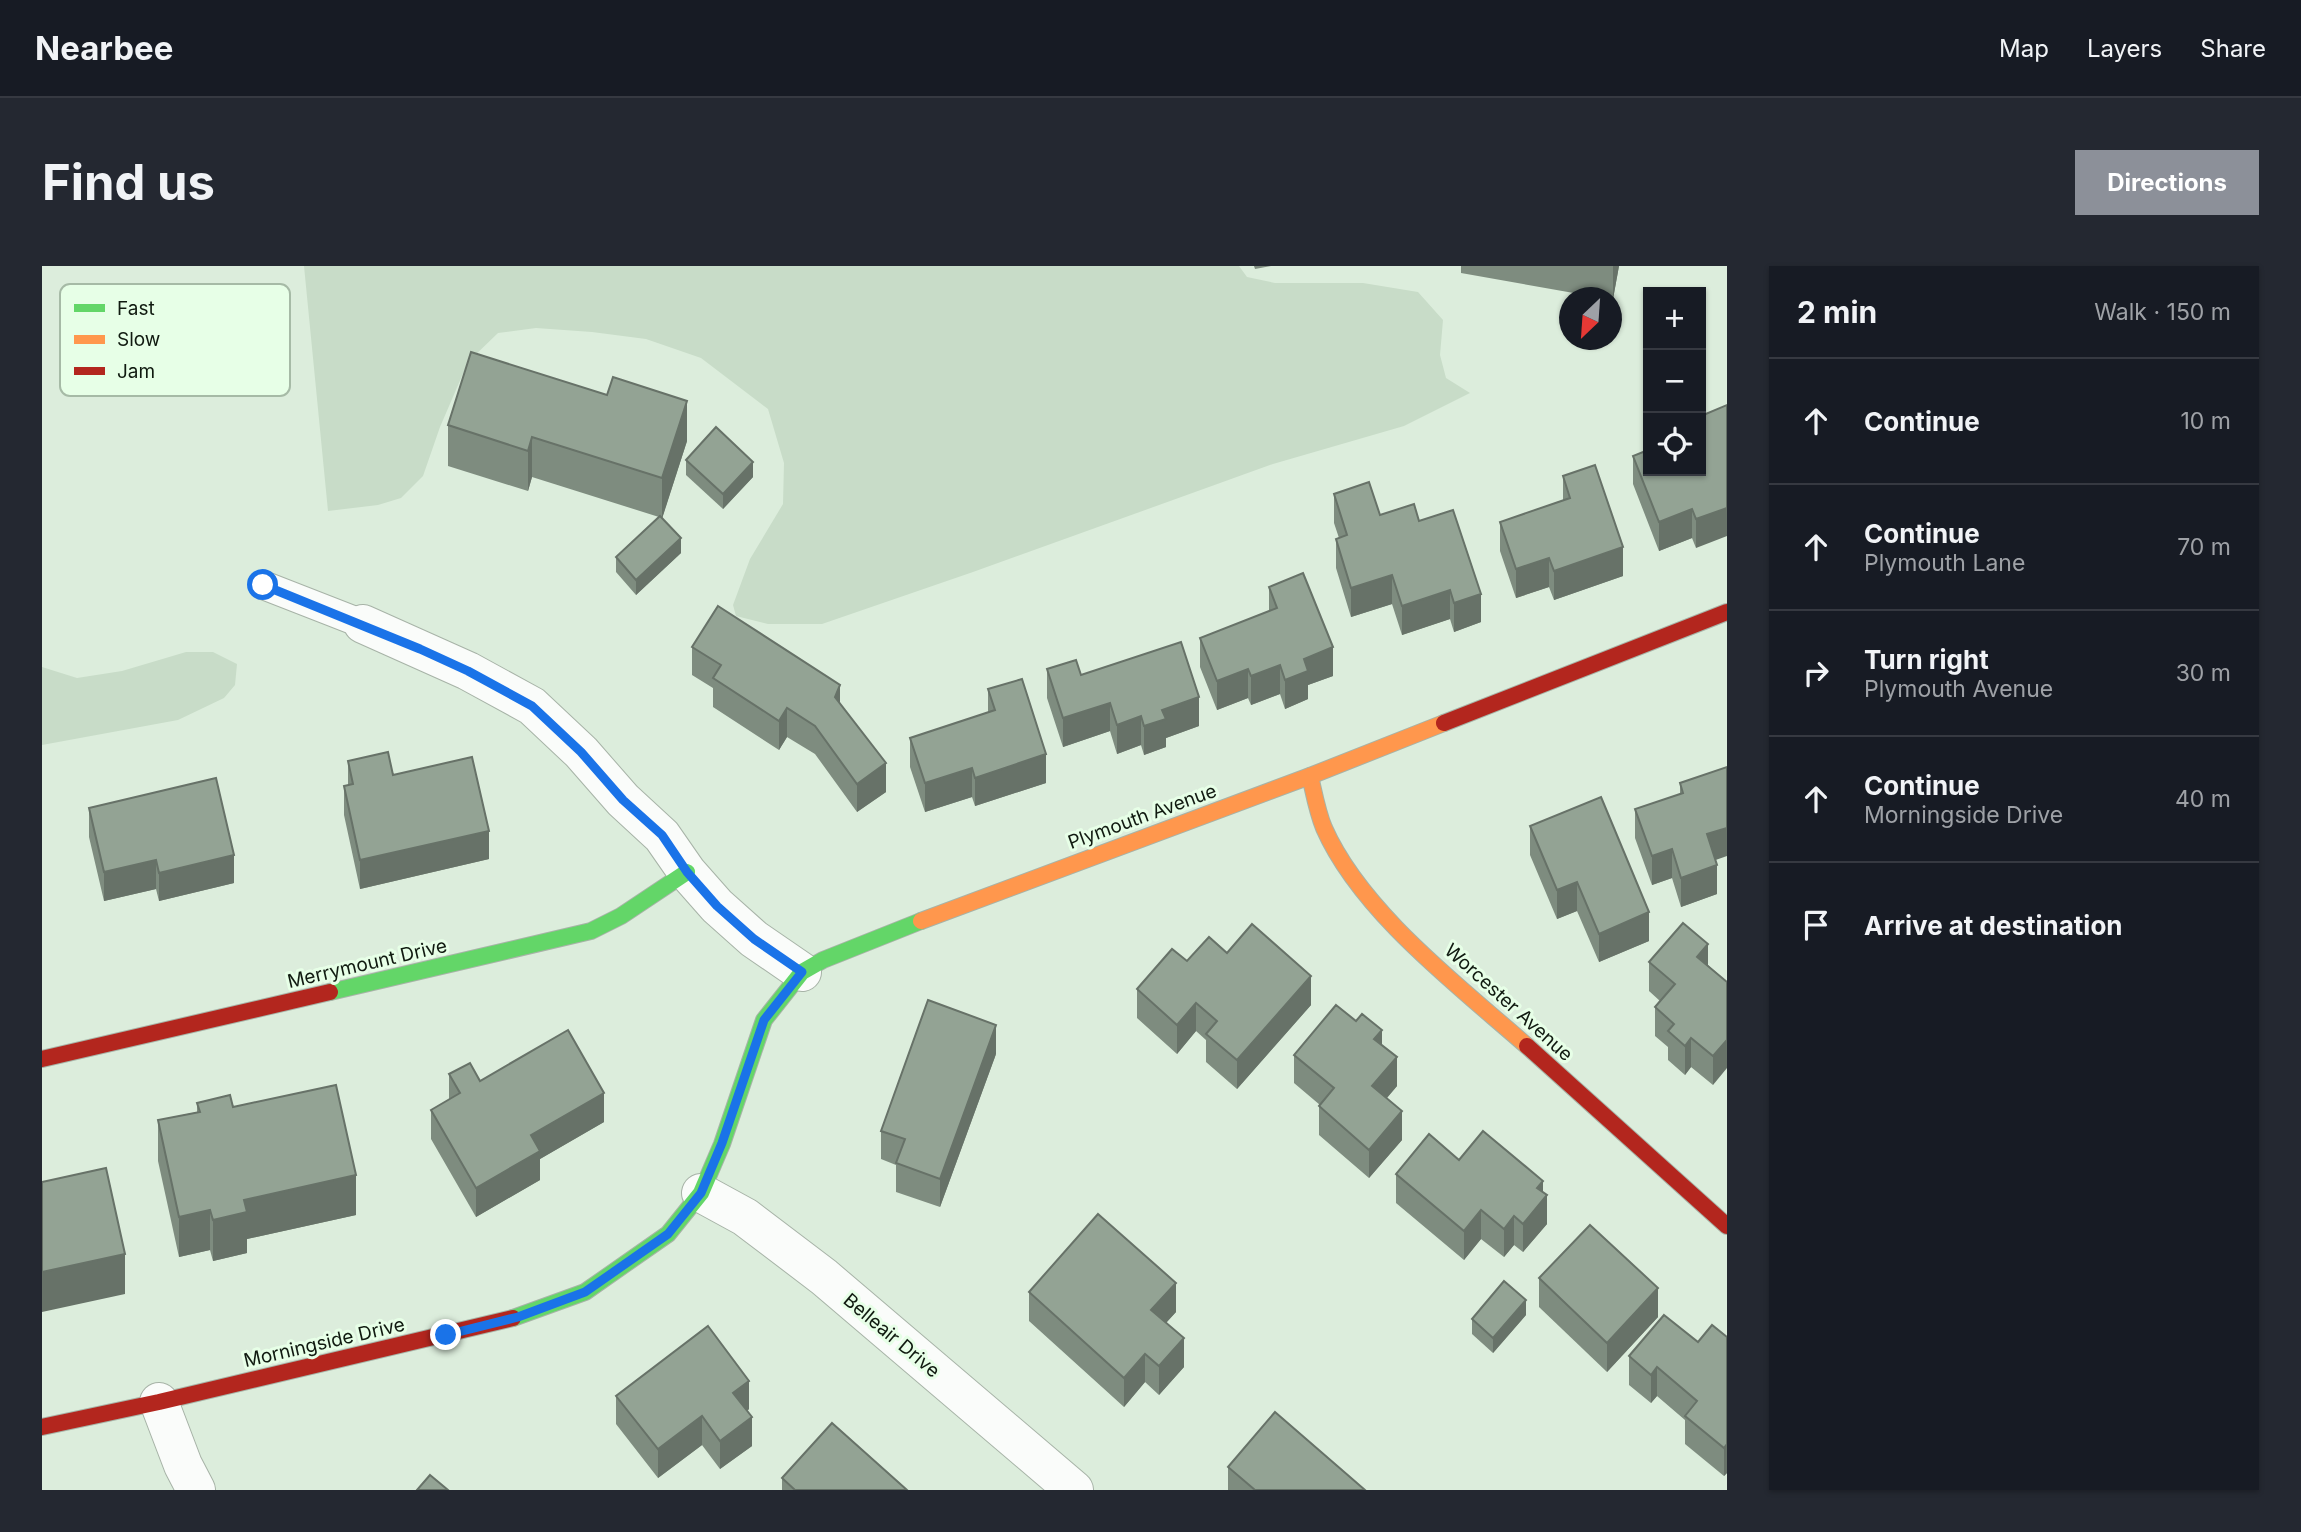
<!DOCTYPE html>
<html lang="en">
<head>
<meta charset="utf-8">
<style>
	:root { --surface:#171b24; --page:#242831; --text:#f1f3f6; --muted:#9ea1a6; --line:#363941; --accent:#8c9099 }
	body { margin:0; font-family:Inter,sans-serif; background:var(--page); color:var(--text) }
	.controls { position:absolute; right:21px; top:21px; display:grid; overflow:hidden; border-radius:0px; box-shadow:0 2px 5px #0004 }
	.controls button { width:63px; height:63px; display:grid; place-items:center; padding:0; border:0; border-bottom:2px solid var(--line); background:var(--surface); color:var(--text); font:35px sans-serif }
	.compass { position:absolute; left:1517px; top:21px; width:63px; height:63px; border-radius:50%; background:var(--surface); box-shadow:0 2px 5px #0004; rotate:205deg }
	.stop { position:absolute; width:21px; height:21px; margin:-16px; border:5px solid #1a73e8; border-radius:50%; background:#fff }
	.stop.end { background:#1a73e8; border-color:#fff; box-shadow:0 2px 7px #0008 }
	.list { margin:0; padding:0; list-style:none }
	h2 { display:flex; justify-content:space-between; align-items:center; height:91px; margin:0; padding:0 28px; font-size:30px }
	h2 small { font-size:23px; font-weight:400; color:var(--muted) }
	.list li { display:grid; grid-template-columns:46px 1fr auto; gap:21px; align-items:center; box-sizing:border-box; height:126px; padding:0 28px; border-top:2px solid var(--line) }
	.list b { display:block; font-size:26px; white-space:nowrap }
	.list p { margin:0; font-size:23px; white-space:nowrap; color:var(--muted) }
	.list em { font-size:23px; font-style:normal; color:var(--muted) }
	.icon { flex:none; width:38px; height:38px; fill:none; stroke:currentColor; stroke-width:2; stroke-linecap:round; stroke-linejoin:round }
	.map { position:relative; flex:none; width:1685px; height:1224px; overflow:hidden; border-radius:0px }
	header { display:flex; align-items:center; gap:42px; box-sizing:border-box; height:98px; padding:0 35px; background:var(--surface); border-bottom:2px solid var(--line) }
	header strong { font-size:33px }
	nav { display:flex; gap:38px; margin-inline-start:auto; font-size:24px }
	.intro { display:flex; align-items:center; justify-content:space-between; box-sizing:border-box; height:168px; padding:0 42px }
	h1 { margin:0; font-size:49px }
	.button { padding:18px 32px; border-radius:0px; background:var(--accent); color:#fff; font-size:24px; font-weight:700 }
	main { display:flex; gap:42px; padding:0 42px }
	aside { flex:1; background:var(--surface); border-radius:0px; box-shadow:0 2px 5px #0004 }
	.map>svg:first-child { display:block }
</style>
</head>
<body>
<header>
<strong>Nearbee</strong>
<nav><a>Map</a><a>Layers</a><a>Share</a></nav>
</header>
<div class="intro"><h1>Find us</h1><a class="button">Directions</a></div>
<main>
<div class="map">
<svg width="1685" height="1224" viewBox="0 0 1685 1224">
	<rect width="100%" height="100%" fill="#dceddc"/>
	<g fill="#c8dcc8">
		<path d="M262 0H1197L1205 11 1233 17H1321L1376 26 1401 54 1398 89 1404 112 1428 127 1362 160 1231 198 931 306 780 358H726L694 350 691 339 708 293 741 238 742 197 726 143 659 92 604 73 550 66 494 62 456 67 426 96 398 161 381 210 359 232 336 239 286 245Z"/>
		<path d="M144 386H171L195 398 193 419 182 432 136 454 0 479V401L35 412 80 405Z"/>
	</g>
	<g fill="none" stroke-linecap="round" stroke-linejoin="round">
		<defs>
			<path id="lane" d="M221 319 321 358"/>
			<g id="street">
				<path d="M321 358 426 405 490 440 539 486 581 534 620 570 645 606 675 640 712 673 760 706"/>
				<path d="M659 927 703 951 782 1011 1032 1224"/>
				<path d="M117 1136 141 1199 154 1224"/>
			</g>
			<g id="fast">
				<path d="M288 726 549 665 579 650 645 606"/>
				<path d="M471 1052 543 1026 626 968 659 927 680 878 722 754 760 706 781 694 879 655"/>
			</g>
			<g id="slow">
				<path d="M1268 510C1272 527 1275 545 1282 562 1319 646 1417 720 1485 780"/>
				<path d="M879 655 1268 510 1402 457"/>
			</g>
			<g id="jam">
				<path d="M1402 457 1685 346"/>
				<path d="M1485 780 1685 960"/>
				<path d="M0 793 288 726"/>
				<path d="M0 1161 117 1136 471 1052"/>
			</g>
		</defs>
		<use href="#lane" stroke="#a7b3a7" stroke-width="30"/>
		<use href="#street" stroke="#a7b3a7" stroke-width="40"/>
		<use href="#fast" stroke="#a7b3a7" stroke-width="18"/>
		<use href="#slow" stroke="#a7b3a7" stroke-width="18"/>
		<use href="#jam" stroke="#a7b3a7" stroke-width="18"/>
		<use href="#lane" stroke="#fafcfa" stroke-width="28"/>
		<use href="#street" stroke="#fafcfa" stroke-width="38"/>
		<use href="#fast" stroke="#63d668" stroke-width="16"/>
		<use href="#slow" stroke="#ff974d" stroke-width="16"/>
		<use href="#jam" stroke="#b3261e" stroke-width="16"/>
	</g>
	<g fill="#7e8c7f">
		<path d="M1212 0H1229L1213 3Z"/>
		<path d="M1419 0H1577L1571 33H1570V32H1560L1419 7Z"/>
		<path d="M1685 139 1654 282 1650 272 1617 285 1591 218V190L1620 206 1659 205Z"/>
		<path d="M406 159 645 175 620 252 639 287 594 329 574 306V291L617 251 490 211 486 225 406 200Z"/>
		<path d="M644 194 711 211 681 243 644 209Z"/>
		<path d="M1521 210 1581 310 1512 334 1507 321 1474 332 1458 285V256L1521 234Z"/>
		<path d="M1292 228 1338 249 1377 255 1439 356 1412 366 1408 353 1360 369 1350 338 1309 351 1294 302V273L1297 272 1292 257Z"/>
		<path d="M1227 321 1291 410 1266 419V433L1243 443 1238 428 1209 439 1206 432 1175 444 1158 401V372L1227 345Z"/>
		<path d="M650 381 798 437 844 526 815 546 773 488 745 471 737 484 671 441V422L650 409Z"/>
		<path d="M1005 403 1039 409 1157 460 1124 472V481L1102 489 1099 479 1075 488 1068 465 1021 481 1005 432Z"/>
		<path d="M946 423 1004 517 933 540 930 531 883 546 868 501V472L946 446Z"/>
		<path d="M306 495 447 593 318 623 302 549V520L306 519Z"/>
		<path d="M1638 517 1673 594 1675 628 1639 641 1630 612 1610 619 1593 572V543L1638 528Z"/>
		<path d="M47 542 192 617 117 635 114 623 62 635 47 571Z"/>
		<path d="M1488 560 1607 675 1557 696 1535 645 1515 653 1488 589Z"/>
		<path d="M1185 687 1269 739 1195 823 1164 796V774L1154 765 1135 788 1095 752V723L1145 695Z"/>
		<path d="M1607 696 1666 699 1685 716 1671 819 1649 801 1643 809 1626 794V781L1613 770V741L1618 735 1607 725Z"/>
		<path d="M1340 779 1355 820 1345 832 1360 874 1327 912 1277 869V840L1278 839 1252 817V789Z"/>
		<path d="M954 788 898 941 854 926V899L839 893V865Z"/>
		<path d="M407 808 438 815 562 856 498 893V914L434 951 389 873V844L407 834Z"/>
		<path d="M155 837 191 841 314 949 205 973V987L171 995 168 984 137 991 116 895V854L155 846Z"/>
		<path d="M1417 894 1501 927 1505 958 1481 986 1472 979 1462 991 1439 973 1422 994 1354 937V908Z"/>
		<path d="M1497 1012 1616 1051 1565 1106 1497 1041Z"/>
		<path d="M987 1026 1134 1046 1124 1057 1142 1101 1117 1129 1103 1116 1082 1141 987 1055Z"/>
		<path d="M1484 1049 1451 1087 1430 1068V1053Z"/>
		<path d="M1685 1071V1207L1682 1210 1643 1178V1154L1615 1130 1609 1137 1587 1119V1090Z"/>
		<path d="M574 1130 707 1143 705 1145 710 1180 678 1203 660 1179 616 1212 574 1158Z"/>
		<path d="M1186 1201 1323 1224H1186Z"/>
		<path d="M740 1212 753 1224H740Z"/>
	</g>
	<g fill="#677268">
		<path d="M1571 0H1577L1571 33Z"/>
		<path d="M645 135V175L620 253V212Z"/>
		<path d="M490 171V211L486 225V185Z"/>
		<path d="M711 196V211L681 243V228Z"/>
		<path d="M1685 242V270L1654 282V253Z"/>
		<path d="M1650 243V272L1617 285V256Z"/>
		<path d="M639 272V287L594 329V314Z"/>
		<path d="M1581 281V310L1512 334V305Z"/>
		<path d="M1507 292V321L1474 332V303Z"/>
		<path d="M1350 309V338L1309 351V322Z"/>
		<path d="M1408 324V353L1360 369V340Z"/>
		<path d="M1439 328V356L1412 366V337Z"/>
		<path d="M1291 381V410L1266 419V433L1243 443V414L1262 393Z"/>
		<path d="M1238 399V428L1209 439V410Z"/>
		<path d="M1206 403V432L1175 444V415Z"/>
		<path d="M798 419V448L793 431Z"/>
		<path d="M1157 431V460L1124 472V481L1102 489V460L1120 444Z"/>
		<path d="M1068 437V465L1021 481V452Z"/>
		<path d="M745 442V471L737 484V455Z"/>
		<path d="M1099 450V479L1075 488V459Z"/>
		<path d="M1004 488V517L933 540V512Z"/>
		<path d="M844 497V526L815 546V518Z"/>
		<path d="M930 502V531L883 546V517Z"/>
		<path d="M1685 562V590L1665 597V568Z"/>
		<path d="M447 565V593L318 623V594Z"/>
		<path d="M1630 583V612L1610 619V590Z"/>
		<path d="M192 589V617L117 635V607Z"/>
		<path d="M114 594V623L62 635V606Z"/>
		<path d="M1675 599V628L1639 641V612Z"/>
		<path d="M1535 616V645L1515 653V624Z"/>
		<path d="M1607 646V675L1557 696V668Z"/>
		<path d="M1666 678V707L1655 691Z"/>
		<path d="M1269 710V739L1195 823V794Z"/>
		<path d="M1154 737V765L1135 788V759Z"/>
		<path d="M954 759V788L898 941V913Z"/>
		<path d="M1340 764V793L1332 773Z"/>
		<path d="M1649 772V801L1643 809V780Z"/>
		<path d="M1685 774V802L1671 819V790Z"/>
		<path d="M1355 791V820L1330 849V820Z"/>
		<path d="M562 827V856L498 893V914L434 951V922L489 869Z"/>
		<path d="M1360 845V874L1327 912V884Z"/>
		<path d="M314 909V949L205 973V987L171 995V954L202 934Z"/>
		<path d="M1501 915V934L1505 929V958L1481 986V958L1495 922Z"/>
		<path d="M168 944V984L137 991V951Z"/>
		<path d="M1439 944V973L1422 994V965Z"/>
		<path d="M1472 950V979L1462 991V963Z"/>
		<path d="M83 988V1028L0 1046V1006Z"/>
		<path d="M1134 1017V1046L1109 1073V1044Z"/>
		<path d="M1616 1022V1051L1565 1106V1077Z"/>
		<path d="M1484 1034V1049L1451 1087V1072Z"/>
		<path d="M1142 1072V1101L1117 1129V1100Z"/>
		<path d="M1103 1088V1116L1082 1141V1112Z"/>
		<path d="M1615 1101V1130L1609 1137V1109Z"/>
		<path d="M707 1115V1143L691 1156V1127Z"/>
		<path d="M660 1150V1179L616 1212V1183Z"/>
		<path d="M710 1151V1180L678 1203V1175Z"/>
		<path d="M1685 1178V1207L1682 1210V1182Z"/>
	</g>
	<g fill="#93a394" stroke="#677268" stroke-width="2">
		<path d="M429 86 565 129 571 111 645 135 620 212 490 171 486 185 406 159Z"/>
		<path d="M1685 139V242L1654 253 1650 243 1617 256 1591 190 1606 184V205H1620V206L1625 205H1659V150Z"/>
		<path d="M674 161 711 196 681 228 644 194Z"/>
		<path d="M1553 199 1581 281 1512 305 1507 292 1474 303 1458 256 1528 232 1521 210Z"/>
		<path d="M1327 216 1338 249 1372 238 1377 255 1411 244 1439 328 1412 337 1408 324 1360 340 1350 309 1309 322 1294 273 1305 269 1292 228Z"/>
		<path d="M618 250 639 272 594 314 574 291Z"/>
		<path d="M1261 307 1291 381 1262 393 1266 405 1243 414 1238 399 1209 410 1206 403 1175 415 1158 372 1235 342 1227 321Z"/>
		<path d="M676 340 798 419 793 431 844 497 815 518 773 460 745 442 737 455 671 412 679 399 650 381Z"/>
		<path d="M1139 376 1157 431 1120 444 1124 453 1102 460 1099 450 1075 459 1068 437 1021 452 1005 403 1034 394 1039 409Z"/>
		<path d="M980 413 1004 488 933 512 930 502 883 517 868 472 953 444 946 423Z"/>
		<path d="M346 486 351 509 430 491 447 565 318 594 302 520 311 518 306 495Z"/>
		<path d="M1685 501V562L1665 568 1675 599 1639 612 1630 583 1610 590 1593 543 1641 527 1638 517Z"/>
		<path d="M174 512 192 589 117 607 114 594 62 606 47 542Z"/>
		<path d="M1559 531 1607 646 1557 668 1535 616 1515 624 1488 560Z"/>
		<path d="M1641 657 1666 678 1655 691 1685 716V774L1671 790 1649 772 1643 780 1626 765 1632 758 1613 741 1633 718 1607 696Z"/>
		<path d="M1210 658 1269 710 1195 794 1164 768 1175 755 1154 737 1135 759 1095 723 1130 683 1145 695 1167 671 1185 687Z"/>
		<path d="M886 734 954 759 898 913 854 897 863 873 839 865Z"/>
		<path d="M1294 739 1314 755 1320 748 1340 764 1332 773 1355 791 1330 820 1360 845 1327 884 1277 840 1292 822 1252 789Z"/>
		<path d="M526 764 562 827 489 869 498 885 434 922 389 844 418 827 407 808 428 797 438 815Z"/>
		<path d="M294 819 314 909 202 934 205 946 171 954 168 944 137 951 116 854 158 846 155 837 188 829 191 841Z"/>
		<path d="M1441 865 1501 915 1495 922 1505 929 1481 958 1472 950 1462 963 1439 944 1422 965 1354 908 1387 868 1417 894Z"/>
		<path d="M64 902 83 988 0 1006V916Z"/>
		<path d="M1056 948 1134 1017 1109 1044 1142 1072 1117 1100 1103 1088 1082 1112 987 1026Z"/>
		<path d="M1548 959 1616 1022 1565 1077 1497 1012Z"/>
		<path d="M1462 1015 1484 1034 1451 1072 1430 1053Z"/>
		<path d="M1622 1049 1656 1076 1670 1059 1685 1071V1178L1682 1182 1643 1150 1655 1135 1615 1101 1609 1109 1587 1090Z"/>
		<path d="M666 1060 707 1115 691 1127 710 1151 678 1175 660 1150 616 1183 574 1130Z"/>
		<path d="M1233 1146 1323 1224H1213L1186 1201Z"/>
		<path d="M790 1157 865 1224H753L740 1212Z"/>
		<path d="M388 1209 406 1224H375Z"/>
	</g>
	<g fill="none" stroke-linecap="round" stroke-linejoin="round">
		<path stroke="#1a73e8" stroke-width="9" d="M221 319 378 383 426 405 490 440 539 486 581 534 620 569 645 606 675 640 712 673 760 706 722 754 680 877 659 927 626 968 543 1026 476 1051 404 1069"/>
	</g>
	<g text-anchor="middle" stroke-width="6" stroke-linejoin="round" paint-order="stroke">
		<g font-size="19" fill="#101a10" stroke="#e7ffe7">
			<text transform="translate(1100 550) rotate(-20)" y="7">Plymouth Avenue</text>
			<text transform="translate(325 697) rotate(-13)" y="7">Merrymount Drive</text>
			<text transform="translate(1467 736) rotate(42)" y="7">Worcester Avenue</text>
			<text transform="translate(850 1069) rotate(40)" y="7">Belleair Drive</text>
			<text transform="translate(282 1076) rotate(-13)" y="7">Morningside Drive</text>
		</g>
	</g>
	<rect x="18" y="18" width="230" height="112" rx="10" fill="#e7ffe7" stroke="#a6baa6" stroke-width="2"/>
	<rect x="32" y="38" width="31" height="8" fill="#63d668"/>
	<rect x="32" y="69" width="31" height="9" fill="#ff974d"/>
	<rect x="32" y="101" width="31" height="8" fill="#b3261e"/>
	<g font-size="19" fill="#101a10">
		<text x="75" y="49">Fast</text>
		<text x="75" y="80">Slow</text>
		<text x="75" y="112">Jam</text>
	</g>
</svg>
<div class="controls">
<button>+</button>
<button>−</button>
<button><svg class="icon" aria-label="locate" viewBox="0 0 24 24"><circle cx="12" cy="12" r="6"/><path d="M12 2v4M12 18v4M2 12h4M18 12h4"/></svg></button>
</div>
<svg class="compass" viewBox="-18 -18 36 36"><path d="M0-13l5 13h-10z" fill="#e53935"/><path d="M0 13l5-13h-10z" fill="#9ea1a6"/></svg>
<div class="stop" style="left:221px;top:319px"></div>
<div class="stop end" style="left:404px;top:1069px"></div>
</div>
<aside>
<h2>2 min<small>Walk · 150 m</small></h2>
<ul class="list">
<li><svg class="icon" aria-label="ahead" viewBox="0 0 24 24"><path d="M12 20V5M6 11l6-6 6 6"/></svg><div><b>Continue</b></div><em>10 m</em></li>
<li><svg class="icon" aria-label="ahead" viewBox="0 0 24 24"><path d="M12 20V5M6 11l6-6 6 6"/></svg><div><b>Continue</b><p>Plymouth Lane</p></div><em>70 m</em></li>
<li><svg class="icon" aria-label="right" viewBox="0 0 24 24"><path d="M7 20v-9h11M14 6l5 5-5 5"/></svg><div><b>Turn right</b><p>Plymouth Avenue</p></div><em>30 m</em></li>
<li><svg class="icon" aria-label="ahead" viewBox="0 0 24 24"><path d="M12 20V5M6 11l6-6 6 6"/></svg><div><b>Continue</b><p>Morningside Drive</p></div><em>40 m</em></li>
<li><svg class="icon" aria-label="arrive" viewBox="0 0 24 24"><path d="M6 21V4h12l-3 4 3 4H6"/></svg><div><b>Arrive at destination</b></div></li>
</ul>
</aside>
</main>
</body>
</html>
